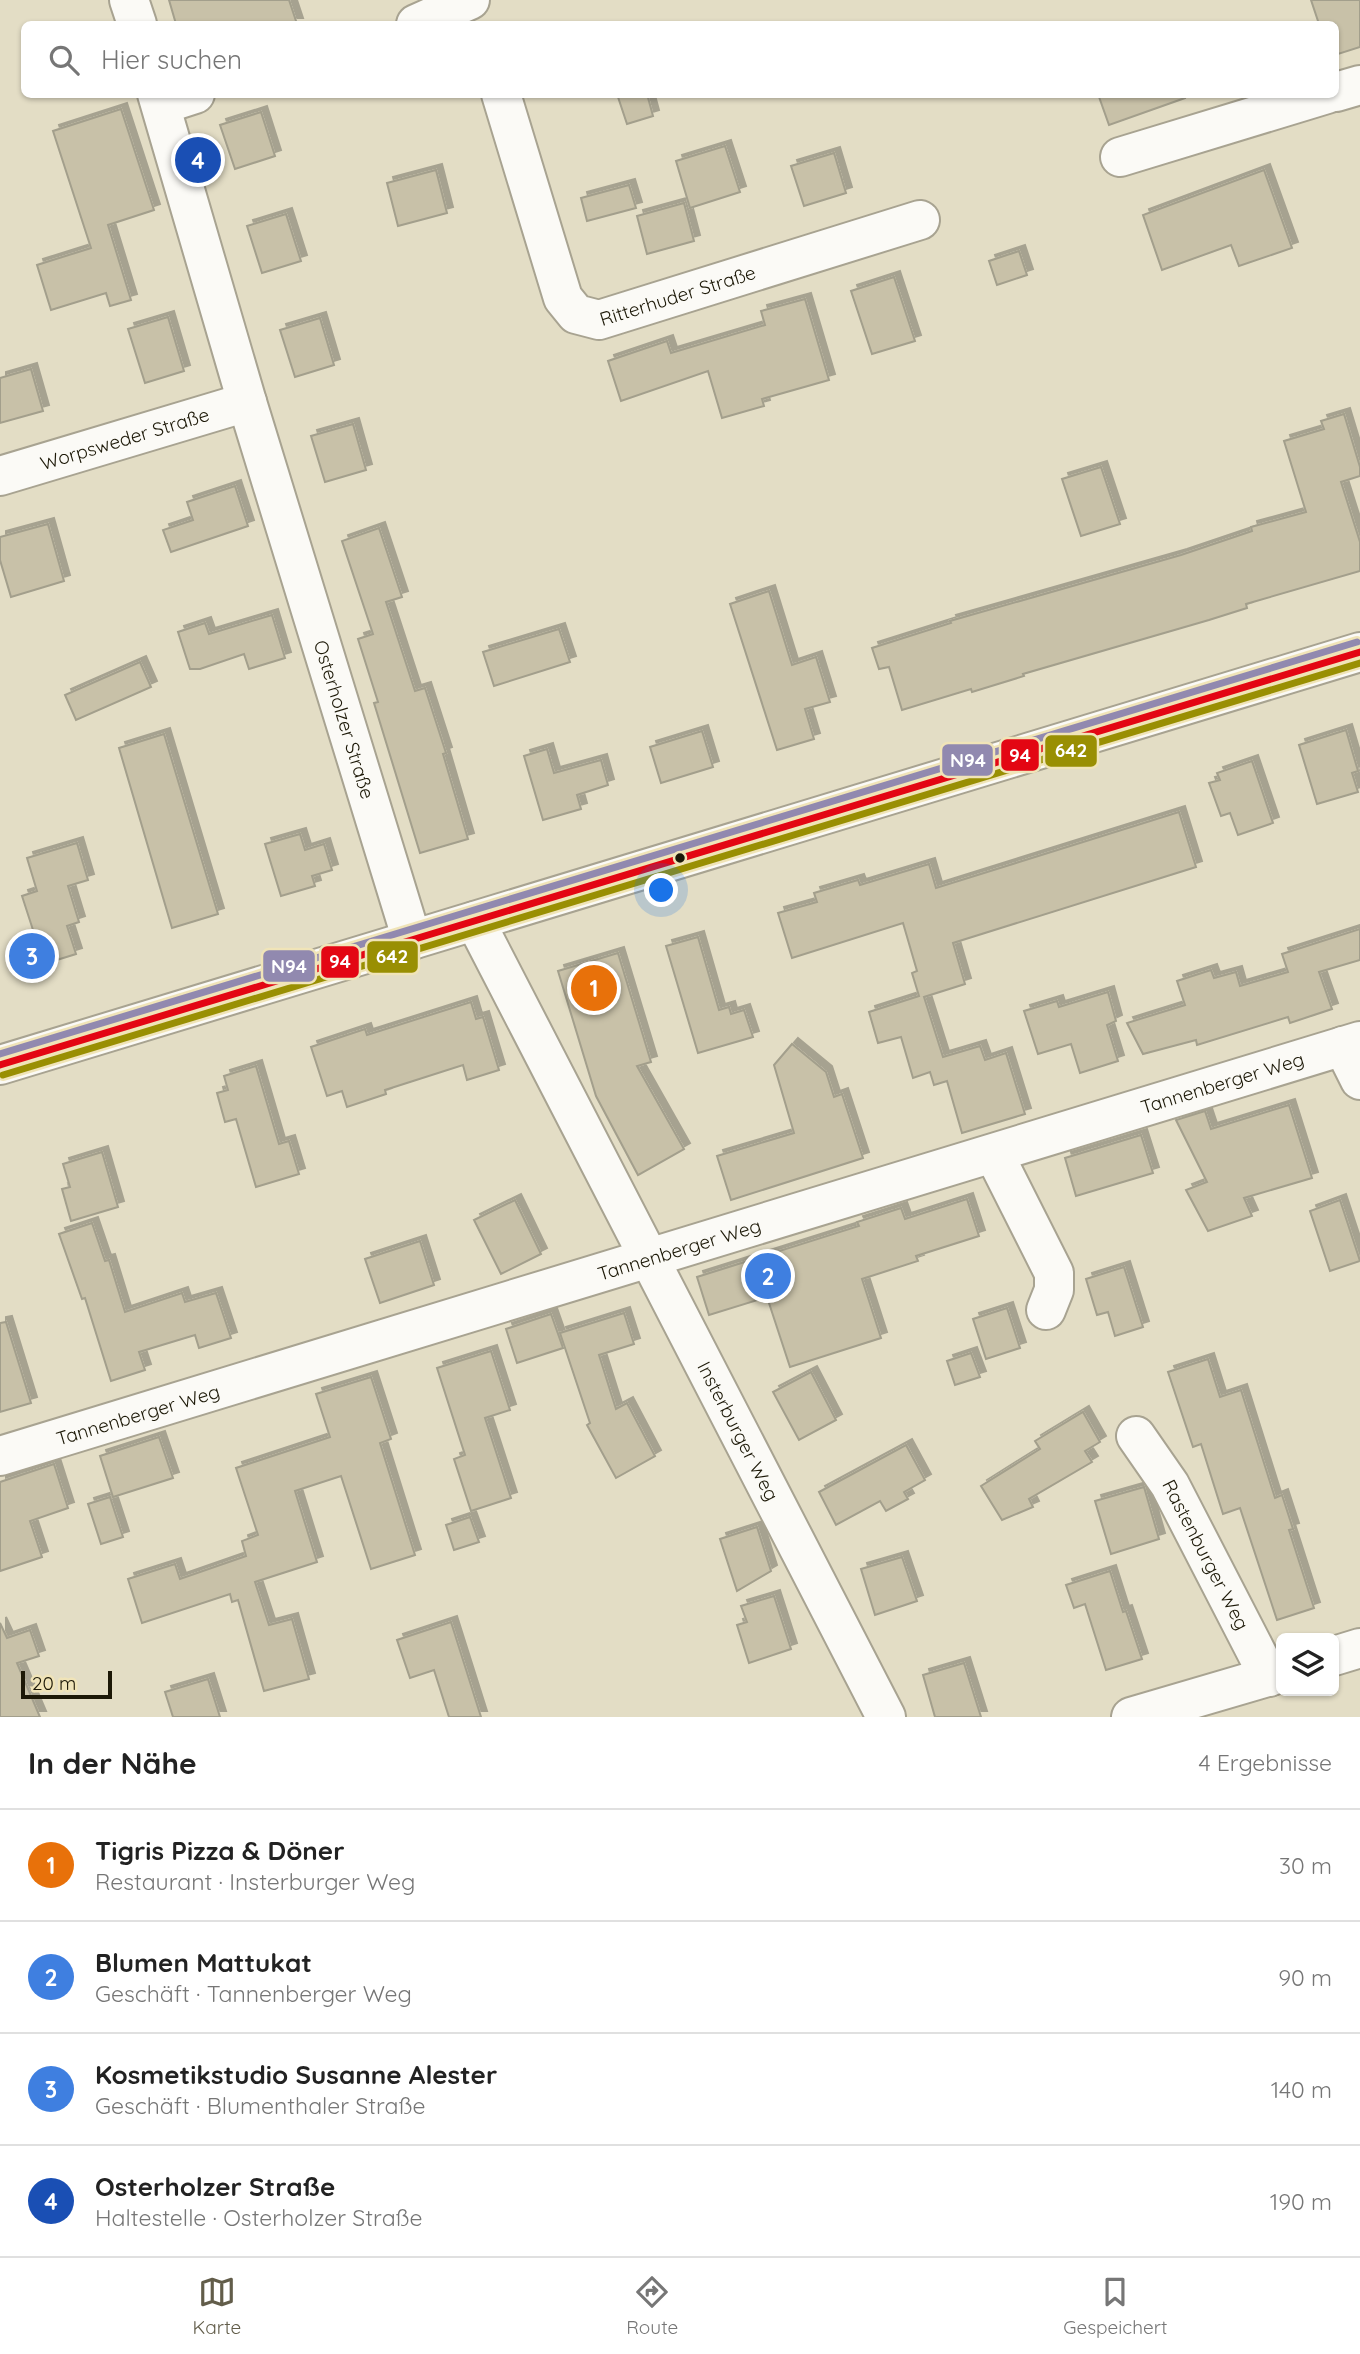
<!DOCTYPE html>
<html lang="de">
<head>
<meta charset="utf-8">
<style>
	:root { --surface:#fff; --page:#f2f2f2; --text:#222; --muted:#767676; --line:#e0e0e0; --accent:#625d4a }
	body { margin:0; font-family:Quicksand,sans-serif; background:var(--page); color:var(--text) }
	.controls { position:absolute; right:21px; bottom:21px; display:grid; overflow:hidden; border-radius:10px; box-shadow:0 2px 5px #0004 }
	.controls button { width:63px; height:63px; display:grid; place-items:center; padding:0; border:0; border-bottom:2px solid var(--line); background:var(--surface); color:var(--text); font:35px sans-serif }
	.scale { position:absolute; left:21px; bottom:18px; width:91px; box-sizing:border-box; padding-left:7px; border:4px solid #1c1807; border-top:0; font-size:19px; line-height:24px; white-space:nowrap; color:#1c1807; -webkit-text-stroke:5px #f0e4b8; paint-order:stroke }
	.you { position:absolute; left:662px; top:891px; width:24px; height:24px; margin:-18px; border:5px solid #fff; border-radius:50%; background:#1a73e8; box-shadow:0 0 0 10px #1a73e833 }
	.badge { display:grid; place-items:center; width:46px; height:46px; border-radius:50%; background:var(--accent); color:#fff; font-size:23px; font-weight:700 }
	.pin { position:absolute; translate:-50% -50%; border:4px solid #fff; box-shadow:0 2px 7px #0006 }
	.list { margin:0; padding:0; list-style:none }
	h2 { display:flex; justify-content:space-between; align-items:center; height:91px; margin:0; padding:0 28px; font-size:30px }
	h2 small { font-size:23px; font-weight:400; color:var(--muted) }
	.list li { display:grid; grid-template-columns:46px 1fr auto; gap:21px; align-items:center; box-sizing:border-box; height:112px; padding:0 28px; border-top:2px solid var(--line) }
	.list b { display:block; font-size:26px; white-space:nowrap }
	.list p { margin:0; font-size:23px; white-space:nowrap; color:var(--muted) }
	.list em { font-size:23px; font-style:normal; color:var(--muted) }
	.icon { flex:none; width:38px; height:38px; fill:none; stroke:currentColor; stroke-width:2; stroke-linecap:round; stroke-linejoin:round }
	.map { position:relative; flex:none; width:1360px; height:1717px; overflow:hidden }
	.search { position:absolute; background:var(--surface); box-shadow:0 2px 5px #0004; left:21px; right:21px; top:21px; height:77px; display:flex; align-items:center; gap:18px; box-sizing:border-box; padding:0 24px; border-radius:10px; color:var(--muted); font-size:26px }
	.sheet { height:539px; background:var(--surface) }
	nav { display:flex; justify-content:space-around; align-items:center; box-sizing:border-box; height:98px; border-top:2px solid var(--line); background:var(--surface); font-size:19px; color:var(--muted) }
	nav a { display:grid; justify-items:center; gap:4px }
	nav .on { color:var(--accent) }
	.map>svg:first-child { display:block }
</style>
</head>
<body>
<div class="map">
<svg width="1360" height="1717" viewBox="0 0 1360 1717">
	<defs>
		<filter id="shadow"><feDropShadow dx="6" dy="-6" stdDeviation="0" flood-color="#0004"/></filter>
	</defs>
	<rect width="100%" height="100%" fill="#e3ddc5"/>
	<g fill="#c8c1a8" stroke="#a39f8c" stroke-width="2" filter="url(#shadow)">
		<path d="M169 0H289L297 24H176Z"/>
		<path d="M1311 0H1360V47L1335 55V24H1319Z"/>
		<path d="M617 94H647L653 116 627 124Z"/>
		<path d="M1098 94H1184L1185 98 1109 125Z"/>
		<path d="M121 109 154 210 108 225 131 300 110 306 106 293 51 310 37 265 91 248 53 131Z"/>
		<path d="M261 112 275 156 235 169 220 125Z"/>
		<path d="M725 146 740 192 690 208 676 161Z"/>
		<path d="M834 153 846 193 804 206 791 166Z"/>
		<path d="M436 170 447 213 398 226 387 183Z"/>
		<path d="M1264 170 1292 248 1239 266 1231 245 1162 270 1143 215Z"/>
		<path d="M629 185 636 208 587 221 581 198Z"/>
		<path d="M684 203 694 241 647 254 637 216Z"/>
		<path d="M286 214 301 261 262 273 247 226Z"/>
		<path d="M1019 251 1027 275 997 285 989 261Z"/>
		<path d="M894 277 915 341 872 354 851 291Z"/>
		<path d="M805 299 829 380 762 399 764 406 722 418 708 371 621 401 608 361 667 341 671 353 765 325 761 311Z"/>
		<path d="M168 317 184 371 145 383 128 329Z"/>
		<path d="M320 318 334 365 295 377 280 330Z"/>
		<path d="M31 369 43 411 0 423V378Z"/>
		<path d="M1344 414 1360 467V476L1341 482 1360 542V571L1246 604 1247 608 1209 620 1023 674 1024 676 972 692 971 689 902 710 889 667 879 669 872 648 951 623 950 621 1181 555 1252 531 1251 527 1306 512 1284 441 1324 429 1321 421Z"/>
		<path d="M353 424 366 470 325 482 311 436Z"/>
		<path d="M1101 467 1120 524 1081 536 1062 479Z"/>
		<path d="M235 486 248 526 171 552 163 530 193 520 187 502Z"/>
		<path d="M48 524 64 581 11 597 0 560V537Z"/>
		<path d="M379 528 402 597 386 602 415 691 425 688 446 753 443 754 468 839 420 853 374 703 378 702 358 639 373 634 342 541Z"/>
		<path d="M769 591 792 665 816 657 830 702 805 709 814 739 777 750 730 604Z"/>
		<path d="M272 615 285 658 249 669 244 654 200 669H190L178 632 205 623 209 634Z"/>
		<path d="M559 629 570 662 494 686 483 652Z"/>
		<path d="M140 662 151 687 76 720 65 695Z"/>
		<path d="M1346 730 1358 771 1352 773 1358 792 1317 804 1299 745Z"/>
		<path d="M702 731 713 767 661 783 650 747Z"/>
		<path d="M164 734 218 914 172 928 119 748Z"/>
		<path d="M547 749 554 773 601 760 608 785 577 795 581 809 543 820 524 756Z"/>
		<path d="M1252 761 1273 823 1238 835 1230 813 1221 816 1209 783 1220 780 1217 773Z"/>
		<path d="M1179 812 1196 867 953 943 965 984 924 997 943 1057 980 1046 985 1060 1006 1053 1025 1114 962 1133 947 1081 934 1085 930 1072 913 1078 901 1037 878 1043 869 1012 919 996 912 973 917 971 903 923 792 958 778 913 817 902 814 893 858 880 860 885 929 864 936 888Z"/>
		<path d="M300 834 305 850 324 844 332 870 312 876 315 886 281 896 265 844Z"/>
		<path d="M77 843 88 880 68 886 79 922 67 926 76 954 44 964 22 896 37 891 27 858Z"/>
		<path d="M1360 929V960L1319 972 1332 1009 1290 1023 1288 1017 1197 1045 1196 1040 1143 1054 1127 1023 1185 1005 1177 981 1211 970 1214 978 1236 972 1240 986 1288 972 1282 954Z"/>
		<path d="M698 937 719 1010 729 1007 731 1014 744 1010 753 1037 698 1053 666 946Z"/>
		<path d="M618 953 651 1062 637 1066 684 1149 638 1175 596 1096 558 971Z"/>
		<path d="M1108 992 1116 1021 1107 1025 1118 1061 1080 1073 1071 1044 1038 1054 1024 1011 1057 1001 1059 1007Z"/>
		<path d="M471 1002 476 1019 483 1017 499 1070 467 1080 463 1065 385 1090 386 1094 347 1107 342 1091 327 1096 311 1047 365 1029 367 1035Z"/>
		<path d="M792 1044 826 1072 834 1097 842 1094 863 1158 731 1200 717 1156 794 1133 774 1065Z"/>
		<path d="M256 1066 279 1144 289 1141 299 1174 256 1187 236 1119 225 1122 217 1093 228 1090 224 1076Z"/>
		<path d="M1289 1105 1312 1178 1244 1198 1252 1216 1208 1231 1186 1190 1207 1182 1176 1120 1205 1111 1211 1129Z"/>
		<path d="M1141 1135 1153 1173 1076 1196 1065 1158Z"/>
		<path d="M102 1152 118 1207 71 1221 62 1189 70 1187 63 1164Z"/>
		<path d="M967 1199 979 1236 916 1256 918 1261 862 1279 881 1338 790 1367 767 1297 709 1315 697 1277 859 1226 857 1222 901 1208 905 1219Z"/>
		<path d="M515 1200 541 1254 501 1274 474 1220Z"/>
		<path d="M1340 1200 1360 1261 1330 1271 1310 1211Z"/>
		<path d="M92 1223 105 1261 109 1260 125 1312 182 1293 185 1302 216 1293 231 1338 199 1348 195 1335 139 1352 145 1370 111 1381 85 1298 82 1299 59 1234Z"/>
		<path d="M420 1241 434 1285 380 1303 365 1259Z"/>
		<path d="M1124 1267 1143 1327 1115 1336 1108 1312 1097 1315 1086 1279Z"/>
		<path d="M1007 1308 1020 1348 986 1359 973 1319Z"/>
		<path d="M624 1313 634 1344 599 1355 616 1409 627 1403 655 1456 616 1478 587 1425 590 1423 560 1333Z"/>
		<path d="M551 1314 563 1348 517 1363 506 1329Z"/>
		<path d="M6 1322 31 1403 0 1412V1323Z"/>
		<path d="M491 1351 510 1410 485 1418 511 1498 471 1511 454 1459 465 1455 437 1368Z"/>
		<path d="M971 1353 980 1377 955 1385 947 1361Z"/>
		<path d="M1208 1359 1220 1397 1241 1390 1275 1498 1282 1495 1293 1529 1289 1530 1314 1608 1277 1620 1240 1508 1223 1514 1201 1444 1193 1447 1168 1372Z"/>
		<path d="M811 1372 836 1420 799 1440 773 1392Z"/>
		<path d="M371 1377 391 1439 380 1443 415 1555 371 1569 341 1476 295 1491 317 1562 255 1582 269 1625 292 1619 309 1679 264 1691 238 1600 232 1602 230 1594 142 1623 128 1579 175 1564 180 1579 246 1556 242 1541 258 1535 236 1468 330 1437 316 1394Z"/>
		<path d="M1083 1412 1100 1442 1085 1451 1092 1462 1029 1499 1033 1507 1002 1520 981 1486 1040 1449 1035 1441Z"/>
		<path d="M159 1437 173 1478 113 1497 100 1456Z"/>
		<path d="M906 1445 925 1480 904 1492 908 1499 886 1511 880 1501 836 1525 819 1492Z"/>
		<path d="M54 1464 68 1508 30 1521 42 1557 0 1571V1482Z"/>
		<path d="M1144 1487 1159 1539 1111 1554 1095 1501Z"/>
		<path d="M110 1497 123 1537 101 1544 88 1504Z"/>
		<path d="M470 1517 479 1542 454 1550 446 1525Z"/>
		<path d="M757 1527 771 1571 737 1591 720 1539Z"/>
		<path d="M902 1557 917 1601 875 1615 861 1569Z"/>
		<path d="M1110 1571 1123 1612 1126 1611 1142 1659 1106 1670 1085 1604 1074 1608 1066 1585Z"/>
		<path d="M774 1596 791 1649 749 1663 737 1625 747 1622 741 1606Z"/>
		<path d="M451 1622 481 1717H449L434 1670 410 1678 397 1640Z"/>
		<path d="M0 1623 7 1638 30 1630 39 1656 17 1663 40 1717H0Z"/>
		<path d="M964 1663 981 1717H935L923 1675Z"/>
		<path d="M208 1679 220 1717H173L165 1692Z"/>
	</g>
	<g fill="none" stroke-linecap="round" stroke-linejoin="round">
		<defs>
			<g id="minor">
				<path d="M129 0 137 24"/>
				<path d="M416 24 470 0"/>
				<path d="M1336 92 1360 85"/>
				<path id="s1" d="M157 94 247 402 412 940"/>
				<path id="s2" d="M501 94 563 298 576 314 599 320 920 220"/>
				<path d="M161 105 195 94"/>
				<path d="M1120 157 1327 94"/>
				<path id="s3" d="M0 476 247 402"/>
				<path id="s4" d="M475 921 886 1717"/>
				<path d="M1343 1046 1360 1080"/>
				<path d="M994 1154 1054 1273V1290L1046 1310"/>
				<path id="s5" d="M1136 1436 1170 1485 1269 1677"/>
				<path id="s6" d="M0 1456C454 1321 906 1178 1360 1041"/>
				<path d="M1334 1656 1360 1648"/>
				<path d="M1131 1717 1281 1673"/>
			</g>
			<path id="major" d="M0 1065 1360 652"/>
		</defs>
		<use href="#minor" stroke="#a8a391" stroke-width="42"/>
		<use href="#major" stroke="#a8a391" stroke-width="42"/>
		<use href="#minor" stroke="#fbfaf6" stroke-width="38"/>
		<use href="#major" stroke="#fbfaf6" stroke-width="38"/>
		<defs>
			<path id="bus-1" d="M0 1065 1360 652"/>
			<path id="bus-2" d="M3 1075 1360 663"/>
			<path id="bus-3" d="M0 1054 1357 642"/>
		</defs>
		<use href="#bus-1" stroke="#f0e4b8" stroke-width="12"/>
		<use href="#bus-2" stroke="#f0e4b8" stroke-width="12"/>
		<use href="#bus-3" stroke="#f0e4b8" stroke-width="12"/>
		<use href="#bus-1" stroke="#e30613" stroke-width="7"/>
		<use href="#bus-2" stroke="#998f03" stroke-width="7"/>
		<use href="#bus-3" stroke="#9189af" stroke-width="7"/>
	</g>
	<circle fill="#1c1807" stroke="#f0e4b8" stroke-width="2.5" cx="680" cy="858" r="6"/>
	<g text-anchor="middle" stroke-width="5" stroke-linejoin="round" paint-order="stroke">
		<g font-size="19" fill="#1c1807" stroke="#f0e4b8">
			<text dy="7" stroke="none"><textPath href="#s2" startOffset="340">Ritterhuder Straße</textPath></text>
			<text dy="7" stroke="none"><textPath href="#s3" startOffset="130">Worpsweder Straße</textPath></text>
			<text dy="7" stroke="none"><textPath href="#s1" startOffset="653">Osterholzer Straße</textPath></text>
			<text dy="7" stroke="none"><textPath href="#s6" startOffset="1278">Tannenberger Weg</textPath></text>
			<text dy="7" stroke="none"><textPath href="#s6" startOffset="710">Tannenberger Weg</textPath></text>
			<text dy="7" stroke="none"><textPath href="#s6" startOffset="144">Tannenberger Weg</textPath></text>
			<text dy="7" stroke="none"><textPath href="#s4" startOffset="574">Insterburger Weg</textPath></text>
			<text dy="7" stroke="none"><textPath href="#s5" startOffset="138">Rastenburger Weg</textPath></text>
		</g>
	</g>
	<g stroke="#f0e4b8" stroke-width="2.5">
		<rect x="1044" y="734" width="54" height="34" rx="7" fill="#998f03"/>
		<rect x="1000" y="738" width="40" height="34" rx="7" fill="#e30613"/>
		<rect x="941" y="743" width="53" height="34" rx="7" fill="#9189af"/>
		<rect x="366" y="940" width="53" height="34" rx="7" fill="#998f03"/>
		<rect x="320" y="945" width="40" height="34" rx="7" fill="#e30613"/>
		<rect x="262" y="949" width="54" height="34" rx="7" fill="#9189af"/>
	</g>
	<g font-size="19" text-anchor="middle" font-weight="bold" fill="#fff">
		<text x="1071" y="757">642</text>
		<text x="1020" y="762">94</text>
		<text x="968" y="767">N94</text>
		<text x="392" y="963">642</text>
		<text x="340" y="968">94</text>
		<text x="289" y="973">N94</text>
	</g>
</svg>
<div class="controls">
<button><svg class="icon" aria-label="layers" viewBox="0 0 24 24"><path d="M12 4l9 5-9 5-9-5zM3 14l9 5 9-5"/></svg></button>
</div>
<div class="scale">20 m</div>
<div class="you"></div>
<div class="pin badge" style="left:594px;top:988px;background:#e8710a">1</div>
<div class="pin badge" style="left:768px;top:1276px;background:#3f7fe0">2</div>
<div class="pin badge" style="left:32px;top:956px;background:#3f7fe0">3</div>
<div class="pin badge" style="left:198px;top:160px;background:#1a4fb4">4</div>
<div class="search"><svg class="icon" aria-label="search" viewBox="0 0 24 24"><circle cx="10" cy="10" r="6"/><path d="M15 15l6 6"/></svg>Hier suchen</div>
</div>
<section class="sheet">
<h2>In der Nähe<small>4 Ergebnisse</small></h2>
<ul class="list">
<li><span class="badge" style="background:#e8710a">1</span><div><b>Tigris Pizza &amp; Döner</b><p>Restaurant · Insterburger Weg</p></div><em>30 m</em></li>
<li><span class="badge" style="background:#3f7fe0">2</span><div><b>Blumen Mattukat</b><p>Geschäft · Tannenberger Weg</p></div><em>90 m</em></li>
<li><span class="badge" style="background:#3f7fe0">3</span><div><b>Kosmetikstudio Susanne Alester</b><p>Geschäft · Blumenthaler Straße</p></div><em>140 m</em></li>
<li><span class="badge" style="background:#1a4fb4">4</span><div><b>Osterholzer Straße</b><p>Haltestelle · Osterholzer Straße</p></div><em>190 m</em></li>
</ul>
</section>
<nav>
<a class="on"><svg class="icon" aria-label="map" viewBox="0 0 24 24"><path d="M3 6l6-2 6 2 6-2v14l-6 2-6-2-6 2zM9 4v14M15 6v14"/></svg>Karte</a>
<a><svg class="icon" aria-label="directions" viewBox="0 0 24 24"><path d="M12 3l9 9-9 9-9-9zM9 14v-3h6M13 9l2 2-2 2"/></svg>Route</a>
<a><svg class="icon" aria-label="saved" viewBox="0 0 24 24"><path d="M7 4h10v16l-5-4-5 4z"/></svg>Gespeichert</a>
</nav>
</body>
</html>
